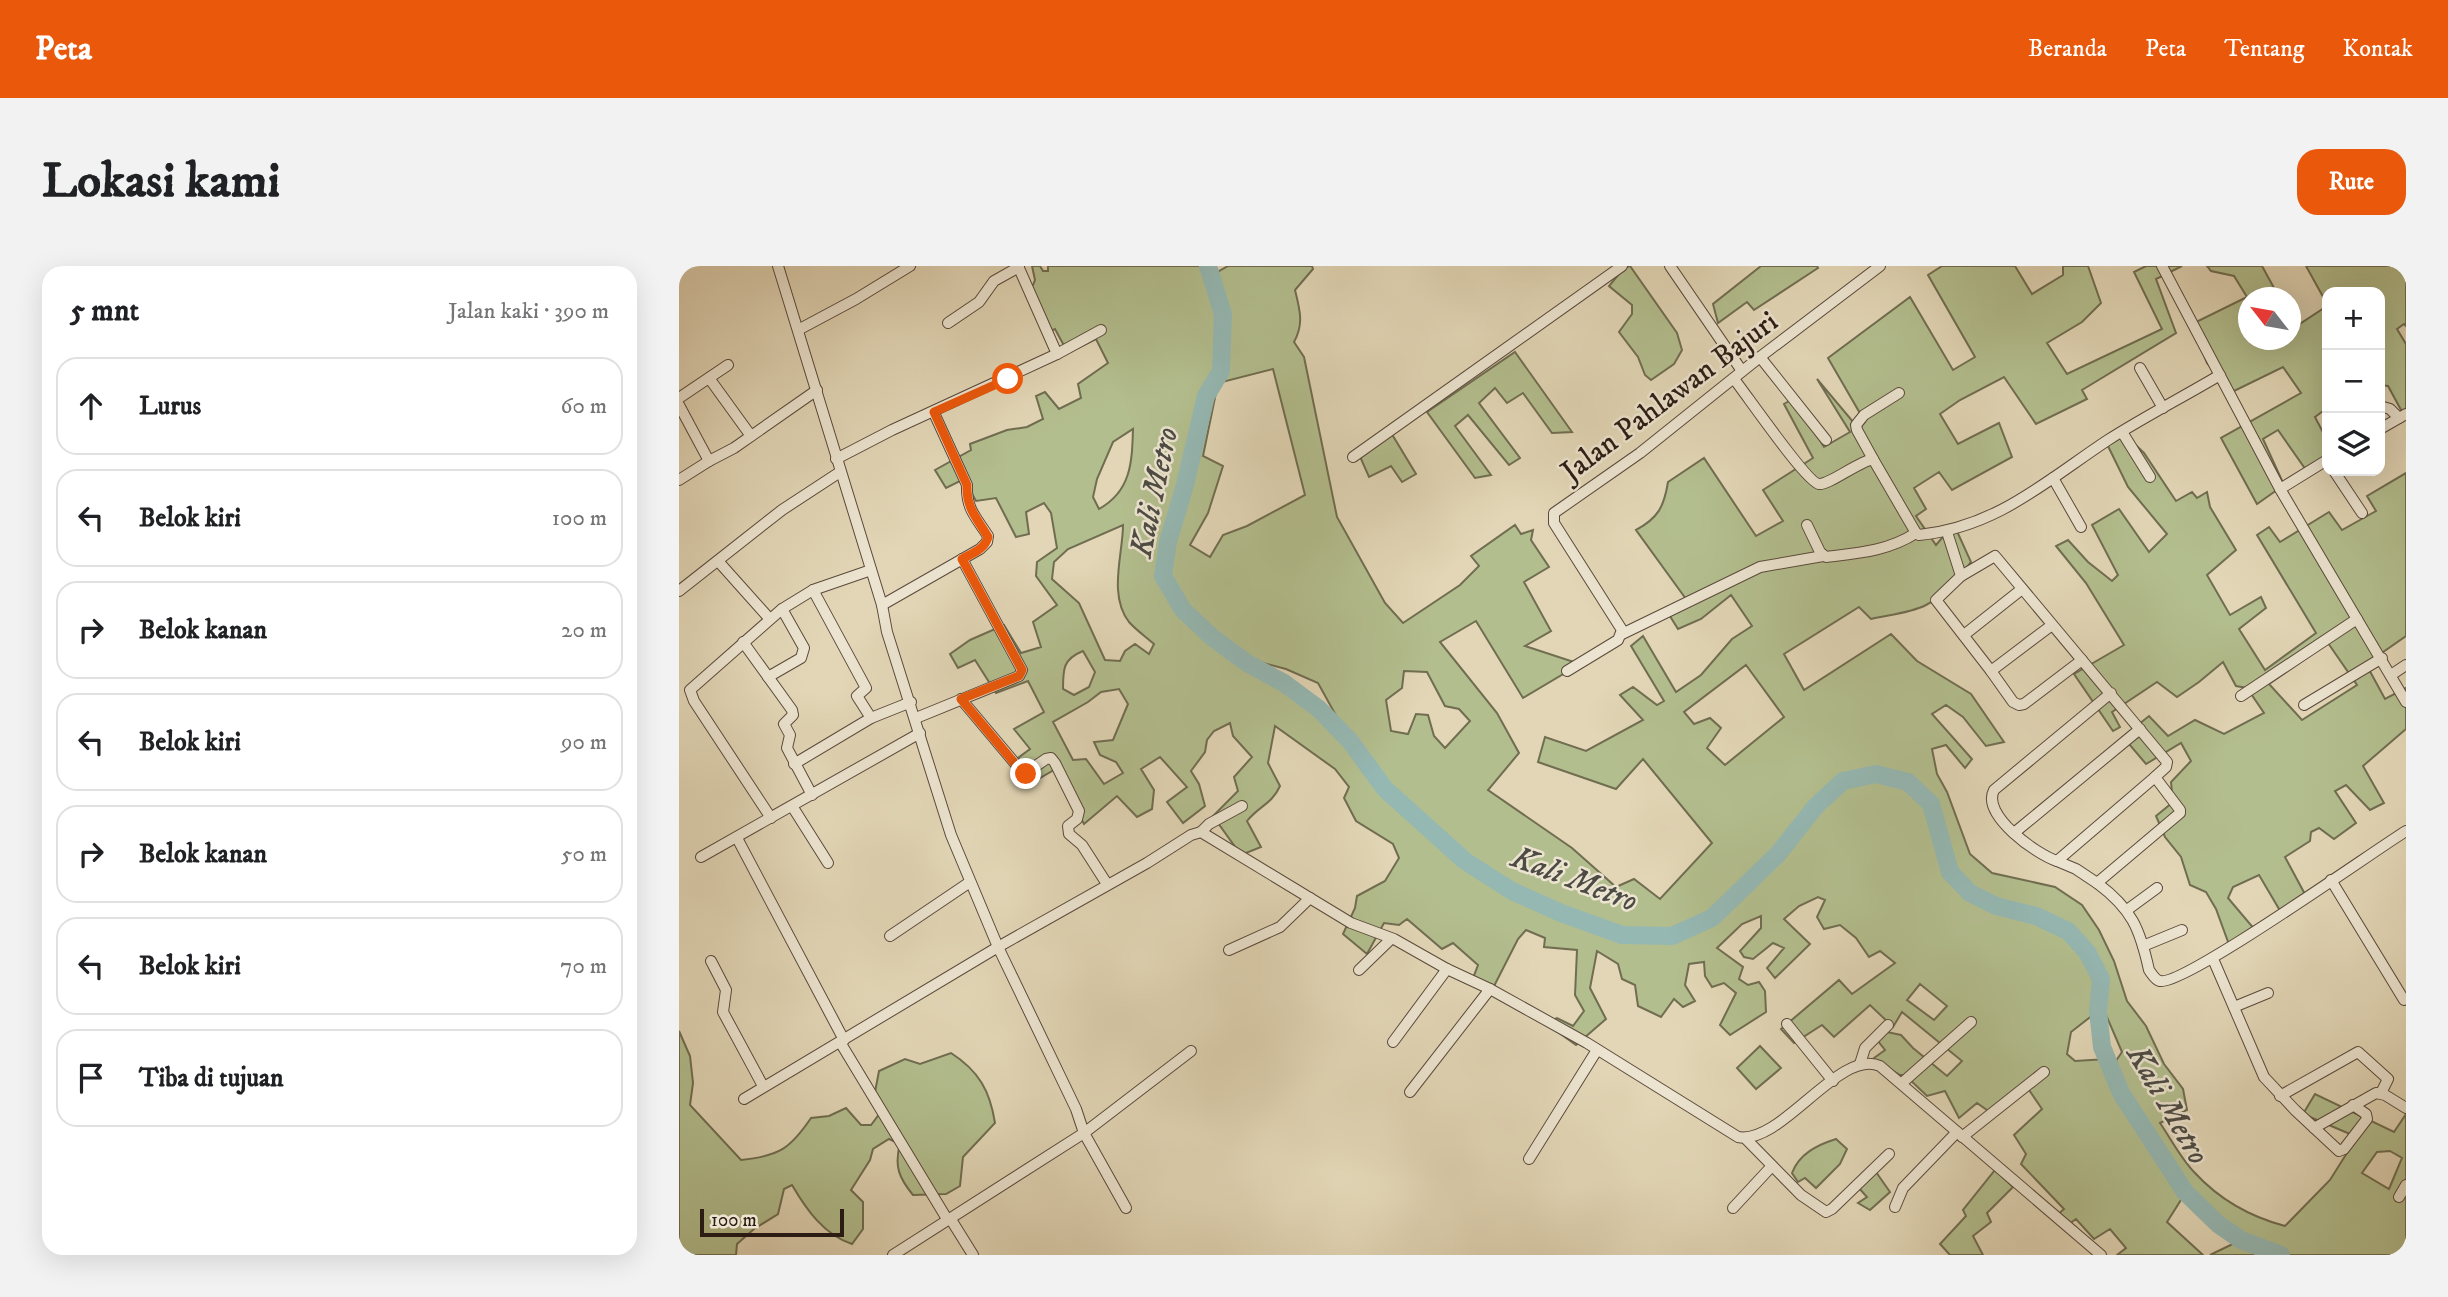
<!DOCTYPE html>
<html lang="id">
<head>
<meta charset="utf-8">
<style>
	:root { --surface:#fff; --page:#f2f2f2; --text:#202124; --muted:#757577; --line:#e0e0e0; --accent:#ea580c }
	body { margin:0; font-family:"IM FELL DW Pica",serif; background:var(--page); color:var(--text) }
	.controls { position:absolute; right:21px; top:21px; display:grid; overflow:hidden; border-radius:14px; box-shadow:0 7px 28px #0002 }
	.controls button { width:63px; height:63px; display:grid; place-items:center; padding:0; border:0; border-bottom:2px solid var(--line); background:var(--surface); color:var(--text); font:35px sans-serif }
	.compass { position:absolute; left:1559px; top:21px; width:63px; height:63px; border-radius:50%; background:var(--surface); box-shadow:0 7px 28px #0002; rotate:301deg }
	.scale { position:absolute; left:21px; bottom:18px; width:144px; box-sizing:border-box; padding-left:7px; border:4px solid #2c1c14; border-top:0; font-size:19px; line-height:24px; white-space:nowrap; color:#2c1c14; -webkit-text-stroke:5px #ece4d0; paint-order:stroke }
	.stop { position:absolute; width:21px; height:21px; margin:-16px; border:5px solid #ea580c; border-radius:50%; background:#fff }
	.stop.end { background:#ea580c; border-color:#fff; box-shadow:0 2px 7px #0008 }
	.list { margin:0; padding:0; list-style:none }
	h2 { display:flex; justify-content:space-between; align-items:center; height:91px; margin:0; padding:0 28px; font-size:30px }
	h2 small { font-size:23px; font-weight:400; color:var(--muted) }
	.list li { display:grid; grid-template-columns:46px 1fr auto; gap:21px; align-items:center; box-sizing:border-box; height:98px; margin:0 14px 14px; padding:0 14px; border:2px solid var(--line); border-radius:21px }
	.list b { display:block; font-size:26px; white-space:nowrap }
	.list em { font-size:23px; font-style:normal; color:var(--muted) }
	.icon { flex:none; width:38px; height:38px; fill:none; stroke:currentColor; stroke-width:2; stroke-linecap:round; stroke-linejoin:round }
	.map { position:relative; flex:none; width:1727px; height:989px; overflow:hidden; border-radius:21px }
	header { display:flex; align-items:center; gap:42px; box-sizing:border-box; height:98px; padding:0 35px; background:var(--accent); color:#fff }
	header strong { font-size:33px }
	nav { display:flex; gap:38px; margin-inline-start:auto; font-size:24px }
	.intro { display:flex; align-items:center; justify-content:space-between; box-sizing:border-box; height:168px; padding:0 42px }
	h1 { margin:0; font-size:49px }
	.button { padding:18px 32px; border-radius:21px; background:var(--accent); color:#fff; font-size:24px; font-weight:700 }
	main { display:flex; gap:42px; padding:0 42px }
	aside { flex:1; background:var(--surface); border-radius:21px; box-shadow:0 7px 28px #0002 }
	.map>svg:first-child { display:block }
</style>
</head>
<body>
<header>
<strong>Peta</strong>
<nav><a>Beranda</a><a>Peta</a><a>Tentang</a><a>Kontak</a></nav>
</header>
<div class="intro"><h1>Lokasi kami</h1><a class="button">Rute</a></div>
<main>
<aside>
<h2>5 mnt<small>Jalan kaki · 390 m</small></h2>
<ul class="list">
<li><svg class="icon" aria-label="ahead" viewBox="0 0 24 24"><path d="M12 20V5M6 11l6-6 6 6"/></svg><div><b>Lurus</b></div><em>60 m</em></li>
<li><svg class="icon" aria-label="left" viewBox="0 0 24 24"><path d="M17 20v-9H6M10 6l-5 5 5 5"/></svg><div><b>Belok kiri</b></div><em>100 m</em></li>
<li><svg class="icon" aria-label="right" viewBox="0 0 24 24"><path d="M7 20v-9h11M14 6l5 5-5 5"/></svg><div><b>Belok kanan</b></div><em>20 m</em></li>
<li><svg class="icon" aria-label="left" viewBox="0 0 24 24"><path d="M17 20v-9H6M10 6l-5 5 5 5"/></svg><div><b>Belok kiri</b></div><em>90 m</em></li>
<li><svg class="icon" aria-label="right" viewBox="0 0 24 24"><path d="M7 20v-9h11M14 6l5 5-5 5"/></svg><div><b>Belok kanan</b></div><em>50 m</em></li>
<li><svg class="icon" aria-label="left" viewBox="0 0 24 24"><path d="M17 20v-9H6M10 6l-5 5 5 5"/></svg><div><b>Belok kiri</b></div><em>70 m</em></li>
<li><svg class="icon" aria-label="arrive" viewBox="0 0 24 24"><path d="M6 21V4h12l-3 4 3 4H6"/></svg><div><b>Tiba di tujuan</b></div></li>
</ul>
</aside>
<div class="map">
<svg width="1727" height="989" viewBox="0 0 1727 989">
	<rect width="100%" height="100%" fill="#e2d6b6"/>
	<filter id="stains"><feTurbulence type="fractalNoise" baseFrequency=".00286" numOctaves="4"/><feColorMatrix values="0 0 0 0 .2 0 0 0 0 .09 0 0 0 0 .02 0 0 0 .5 -.17"/></filter>
	<radialGradient id="worn" r=".72"><stop offset=".6" stop-color="#630" stop-opacity="0"/><stop offset="1" stop-color="#630" stop-opacity=".3"/></radialGradient>
	<g fill="#b3be8e" stroke="#706d51" stroke-width="2" fill-rule="evenodd">
		<path d="M353 0H361L364 5H369V0H529L533 9 549 0H633L634 3 616 24C621 44 625 58 615 76L625 91 658 251 706 337 724 357 781 319 800 300 792 290 836 259 842 268 854 264 852 274 870 301 845 316 872 365 846 380 901 398 844 432 797 355 761 376 818 447 840 487 809 524 893 582 937 621 955 613 981 633 1033 577 964 493 937 523 859 496 866 471 907 485 964 454 941 429 954 421 978 439 985 435 952 380 964 370 997 426 1022 409 1053 373 1073 360 1052 329 1022 353 999 363 989 347 1007 333 957 264C979 252 985 241 989 216L1025 192 1077 270 1104 255 1084 224 1134 192 1105 138 1115 132 1145 181 1171 166 1138 113 1180 163 1186 156 1149 92 1231 31 1274 104 1296 91 1249 9 1263 0H1336L1353 28 1384 9V0H1409L1422 37 1403 56 1368 77 1388 108 1483 63 1455 6 1467 0H1503L1477 13 1497 67 1403 124 1408 133 1357 158 1325 111 1281 134 1261 148 1279 178 1320 157 1333 191 1273 224 1260 206 1235 222 1247 243 1237 250 1257 279 1268 266 1277 263 1292 296C1279 312 1265 330 1247 339 1232 347 1209 349 1192 353L1180 341 1105 388 1125 424 1212 368 1238 395 1292 428 1325 476 1307 480 1284 451 1267 439 1253 448 1293 493 1286 502 1267 479 1253 483 1258 508 1268 526 1291 588 1313 607 1376 621 1403 639 1420 664 1435 695 1448 735 1467 760 1485 798 1504 823 1508 844 1481 857C1492 873 1502 893 1516 907 1540 933 1572 951 1606 960L1651 914 1678 871 1624 848 1636 828 1715 866 1727 848V989H1531L1562 974 1539 958 1507 926 1488 956 1524 989H1438L1447 982 1431 963 1415 973 1397 953 1386 961 1377 950 1385 943 1342 898 1347 888 1335 869 1363 843 1350 824 1315 849 1298 837 1280 852 1266 825 1248 830 1226 809H1221L1196 794 1195 792 1206 784 1199 775 1208 766 1222 769 1234 782 1268 810 1283 795 1223 746 1214 761 1191 739 1155 771 1143 759 1115 777 1102 763 1160 714 1173 728 1216 697 1201 685 1190 691 1177 672 1161 659 1145 663 1138 651 1146 634 1139 631 1120 640 1105 653 1131 678 1096 712 1088 702 1105 682 1094 677 1074 693 1065 691 1061 685 1082 662V650L1063 658 1038 682 1064 701 1060 713 1069 719 1080 716 1086 725 1087 746 1051 769 1041 759 1057 727 1045 717 1033 721 1026 710 1025 696 1010 698 1006 719 1016 735 1004 741 995 733 982 751 959 740 956 719 943 713 939 698 918 685 911 722 927 753 897 779 872 761 869 756 878 752 894 760 905 745 896 729 898 684 865 681 866 672 847 664 839 673 811 728 793 715 799 699 774 677 763 683 728 653 720 659 705 657 688 688 664 668 676 642 678 630 706 615 720 592 714 578 677 555 665 532 670 521 656 503 596 460 589 497 601 520C593 538 580 540 568 555L582 581 562 589 534 550 559 525 555 511 573 491 554 470 551 457 535 465 528 474 526 486 512 505 520 518 526 540 504 557 488 536 508 521 481 491 462 503 475 524 473 543 458 551 438 530 405 558 375 504 356 515 339 492 351 483 335 463 365 446 349 415 317 427 296 394 279 402 271 388 291 374 325 359 342 387 362 381 354 356 378 339 357 310 358 296 378 282 372 247 365 237 347 246 350 268 337 271 317 232 297 235 285 213 267 222 256 204 292 184 291 178 328 164 348 161 364 153 357 130 366 126 380 143 402 132 399 118 429 97 417 73 389 87 376 63 369 66 345 22 354 19 356 14ZM594 103 626 229 568 260 544 269 531 291 511 279 529 247 544 200 524 190 539 117ZM454 163C453 197 452 225 420 243L414 231 418 213 434 176ZM444 259C444 288 429 329 450 356 457 364 467 371 475 378L470 388 456 378 446 385 441 395 426 394 400 337 373 313 375 296 389 283ZM404 385 416 406 410 421 395 429 384 423C384 403 384 393 404 385ZM570 393 607 403 639 417 670 473 640 443 605 417 568 397ZM1067 399 1105 451 1046 499 1028 482 1042 462 1031 452 1015 458 1005 446ZM725 405 748 406 766 440 780 443 791 455 766 482 755 470 749 449 737 448 729 468 712 465 707 434 723 422ZM440 423 449 438 434 474 415 476 421 489 437 496 444 507 425 518 407 493 394 494 374 456 409 436 422 426ZM1241 718 1268 740 1255 754 1228 734ZM1421 735 1443 786 1432 802 1428 793 1396 795 1388 788 1392 766 1419 745ZM1711 885 1723 892 1710 923 1683 907 1698 886Z"/>
		<path d="M951 0 998 67 1003 84 995 98 972 114 966 109 959 91 940 66 953 48V39L930 20 945 2Z"/>
		<path d="M1082 0H1138L1139 2 1075 44 1068 36 1039 57 1034 38Z"/>
		<path d="M1528 0H1583L1600 31 1570 32V74H1612V54L1616 61 1648 40V142L1636 151 1648 174V192L1627 204 1599 164 1584 173 1605 219 1578 238 1542 172 1622 127 1604 101 1553 126 1528 97 1513 58 1568 31 1555 10 1532 5Z"/>
		<path d="M1627 0H1727V60L1725 58 1718 63 1727 78V153L1709 120 1701 119V26H1648V38Z"/>
		<path d="M836 86 893 166 873 167 844 127 828 137 816 122 800 137 841 192 830 199 789 149 776 160 812 209 796 212 748 146Z"/>
		<path d="M711 165 737 208 723 216 712 200 690 211 679 186Z"/>
		<path d="M1443 166 1465 187 1497 235 1513 226 1518 232 1528 226 1531 241 1557 284 1528 309 1551 349 1582 331 1587 342 1560 363 1586 404 1637 367 1578 269 1590 261 1601 276 1650 246 1663 264 1697 245 1688 230 1727 207V370L1687 398 1706 433 1727 422V463L1684 500 1705 537 1691 544 1667 519 1656 525 1677 557 1655 573 1640 562 1632 566 1631 575 1606 591 1628 632 1603 648 1580 609 1554 621 1549 632 1577 665 1552 684 1537 643 1527 626 1511 619 1502 591 1486 571 1477 550 1494 536 1492 516 1512 495 1502 477 1467 498 1444 471 1470 450 1489 470 1516 454 1545 468 1585 447 1568 422 1557 420 1544 396 1520 416 1498 431 1478 416 1433 446 1441 461 1434 465 1395 408 1445 379 1407 317 1377 280 1389 274 1409 296 1433 315 1439 309 1413 259 1440 243 1470 286 1488 268 1449 221 1427 176ZM1649 377 1678 419 1623 454 1590 418Z"/>
		<path d="M0 765 11 790 14 817 11 839 62 894C100 890 111 883 132 852L150 850 167 842 182 859H192L201 847 196 826 200 805 226 793 241 798 272 787C300 805 311 825 316 857L284 891 281 920 267 928 234 929C220 912 215 900 221 878L210 873 194 883 191 894 172 924 184 936V963L173 978C145 969 127 943 113 919L105 923 99 948 75 963 58 978 57 989H0Z"/>
		<path d="M1081 780 1102 802 1077 823 1058 802Z"/>
		<path d="M1157 873 1168 883 1161 898 1137 922 1126 912 1119 916 1113 907C1120 888 1138 879 1157 873Z"/>
		<path d="M1316 904 1334 921 1308 947 1312 956 1294 970 1304 989H1271L1261 978 1287 950 1284 944Z"/>
		<path d="M1197 906 1211 926 1191 944 1179 937 1188 931 1179 921Z"/>
	</g>
	<g fill="none" stroke-linecap="round" stroke-linejoin="round">
		<path stroke="#95b8b3" stroke-width="18" d="M529 0 544 48 542 105 527 130 506 219 489 276 484 310 504 344 534 372 568 397 605 417 640 443 671 475 706 523 786 595 833 625 882 647 943 669 993 670 1033 652 1099 588 1136 541 1164 515 1197 508 1229 516 1252 538 1271 606 1291 627 1317 640 1357 650 1389 665 1408 686 1422 713 1419 745 1423 781 1442 827 1506 926 1539 958 1562 974 1602 989"/>
		<defs>
			<g id="street">
				<path d="M99 0 203 339 208 366 272 569 319 681 397 843 405 867 214 989"/>
				<path d="M991 0 1063 105"/>
				<path d="M1483 0 1601 223 1648 194"/>
				<path d="M269 57 300 36 315 15 340 1"/>
				<path d="M119 64 177 33 231 0"/>
				<path d="M378 88 422 64"/>
				<path d="M1081 91 1147 174"/>
				<path d="M1461 102 1484 142"/>
				<path d="M30 112 72 170"/>
				<path d="M1055 113C1067 128 1128 217 1140 218 1150 219 1179 196 1194 193L1237 267 1240 269C1318 261 1367 215 1429 174 1465 151 1504 131 1541 109"/>
				<path d="M0 132 49 99"/>
				<path d="M0 139 30 195"/>
				<path d="M1701 140 1711 143 1720 152"/>
				<path d="M1701 163 1727 148"/>
				<path d="M1443 166 1471 211"/>
				<path d="M674 191 943 0"/>
				<path d="M157 193 213 164 378 88 339 0"/>
				<path d="M1194 193 1178 164 1177 159 1185 149 1220 127"/>
				<path d="M1655 205 1683 247"/>
				<path d="M1374 212 1402 261"/>
				<path d="M0 214 30 195 55 182 138 124"/>
				<path d="M1601 223 1727 436"/>
				<path d="M1128 259 1141 286 1147 291C1180 287 1209 285 1237 267"/>
				<path d="M1268 266 1282 310"/>
				<path d="M39 295 90 352"/>
				<path d="M134 324 187 422 178 430 192 452 232 436"/>
				<path d="M0 325 103 244 161 206"/>
				<path d="M203 339 301 283 308 276 309 270C297 251 287 243 288 219L255 147"/>
				<path d="M1373 359 1312 405 1257 334 1282 310 1316 290 1488 496 1487 501 1476 511 1378 595C1357 588 1302 549 1315 524L1432 427"/>
				<path d="M943 368 1081 301 1144 290"/>
				<path d="M1285 369 1343 323"/>
				<path d="M64 376 113 444 114 449 105 458 111 469 108 482 133 529"/>
				<path d="M888 405 939 374 943 364 875 257V247L961 187 1081 91 1201 0"/>
				<path d="M1312 405 1334 436 1340 439 1345 438 1403 394"/>
				<path d="M1712 409 1727 399"/>
				<path d="M89 411 122 392 125 382 103 343"/>
				<path d="M1562 430 1678 353"/>
				<path d="M282 433 345 508 367 493 372 492 376 497 400 545 398 553 389 560 390 568 403 579 428 618"/>
				<path d="M1625 439 1703 392"/>
				<path d="M237 452 340 410 343 404 283 293"/>
				<path d="M115 498 192 452"/>
				<path d="M1476 511 1501 544V547L1418 617C1453 643 1461 663 1470 704 1473 708 1476 714 1481 715 1505 720 1693 586 1727 565"/>
				<path d="M113 540 149 597"/>
				<path d="M92 552 15 435 11 424 103 343 134 324 192 304"/>
				<path d="M522 566 530 558 563 540"/>
				<path d="M1335 567 1461 463"/>
				<path d="M58 572 165 774"/>
				<path d="M22 591 241 467"/>
				<path d="M1378 595 1397 603 1418 617"/>
				<path d="M1652 614 1725 734"/>
				<path d="M1448 644 1478 622"/>
				<path d="M211 670 291 616"/>
				<path d="M1464 680 1503 664"/>
				<path d="M550 684 601 661 631 632"/>
				<path d="M1534 693 1585 811 1616 844 1660 885 1665 883 1688 853 1687 848 1674 839"/>
				<path d="M32 695 47 724 44 746 84 820"/>
				<path d="M680 704 712 673"/>
				<path d="M1555 741 1589 727"/>
				<path d="M1108 758 1154 815"/>
				<path d="M161 776 268 953"/>
				<path d="M714 776 768 703"/>
				<path d="M1181 798 1186 782 1209 759"/>
				<path d="M1223 817 1292 756"/>
				<path d="M731 826 811 723"/>
				<path d="M1601 830 1679 786 1709 813 1702 827"/>
				<path d="M65 833 319 681 468 597 512 569 522 566 672 657 715 673 768 703 811 723 908 777 1059 871C1103 879 1160 782 1201 800L1422 989"/>
				<path d="M1635 862 1697 827 1706 829 1727 842"/>
				<path d="M1283 871 1365 806"/>
				<path d="M1066 872 1122 929 1147 946 1153 943 1210 888"/>
				<path d="M850 893 918 784"/>
				<path d="M1720 931 1727 919"/>
				<path d="M1216 941 1224 922 1278 866"/>
				<path d="M447 942 405 867 512 785"/>
				<path d="M1054 942 1092 901"/>
				<path d="M271 952 294 989"/>
			</g>
		</defs>
		<use href="#street" stroke="#5a4a3c" stroke-width="12"/>
		<use href="#street" stroke="#ece4d0" stroke-width="10"/>
	</g>
	<g fill="none" stroke-linecap="round" stroke-linejoin="round">
		<path stroke="#ea580c" stroke-width="9" d="M329 113 255 146 288 219C287 242 298 252 309 271 306 283 294 287 283 293L343 404 340 410 282 433 342 505 347 508"/>
	</g>
	<g text-anchor="middle" stroke-width="5" stroke-linejoin="round" paint-order="stroke">
		<g font-size="30" fill="#2c1c14" stroke="#ece4d0">
			<text transform="translate(990 130) rotate(-37)" y="10">Jalan Pahlawan Bajuri</text>
		</g>
		<g font-size="32" font-style="italic" fill="#4c4b44" stroke="#ece4d0">
			<text transform="translate(474 226) rotate(-78)" y="11">Kali Metro</text>
			<text transform="translate(896 612) rotate(21)" y="11">Kali Metro</text>
			<text transform="translate(1490 838) rotate(60)" y="11">Kali Metro</text>
		</g>
	</g>
	<rect width="100%" height="100%" filter="url(#stains)"/>
	<rect width="100%" height="100%" fill="url(#worn)"/>
</svg>
<div class="controls">
<button>+</button>
<button>−</button>
<button><svg class="icon" aria-label="layers" viewBox="0 0 24 24"><path d="M12 4l9 5-9 5-9-5zM3 14l9 5 9-5"/></svg></button>
</div>
<svg class="compass" viewBox="-18 -18 36 36"><path d="M0-13l5 13h-10z" fill="#e53935"/><path d="M0 13l5-13h-10z" fill="#757577"/></svg>
<div class="scale">100 m</div>
<div class="stop" style="left:329px;top:113px"></div>
<div class="stop end" style="left:347px;top:508px"></div>
</div>
</main>
</body>
</html>
